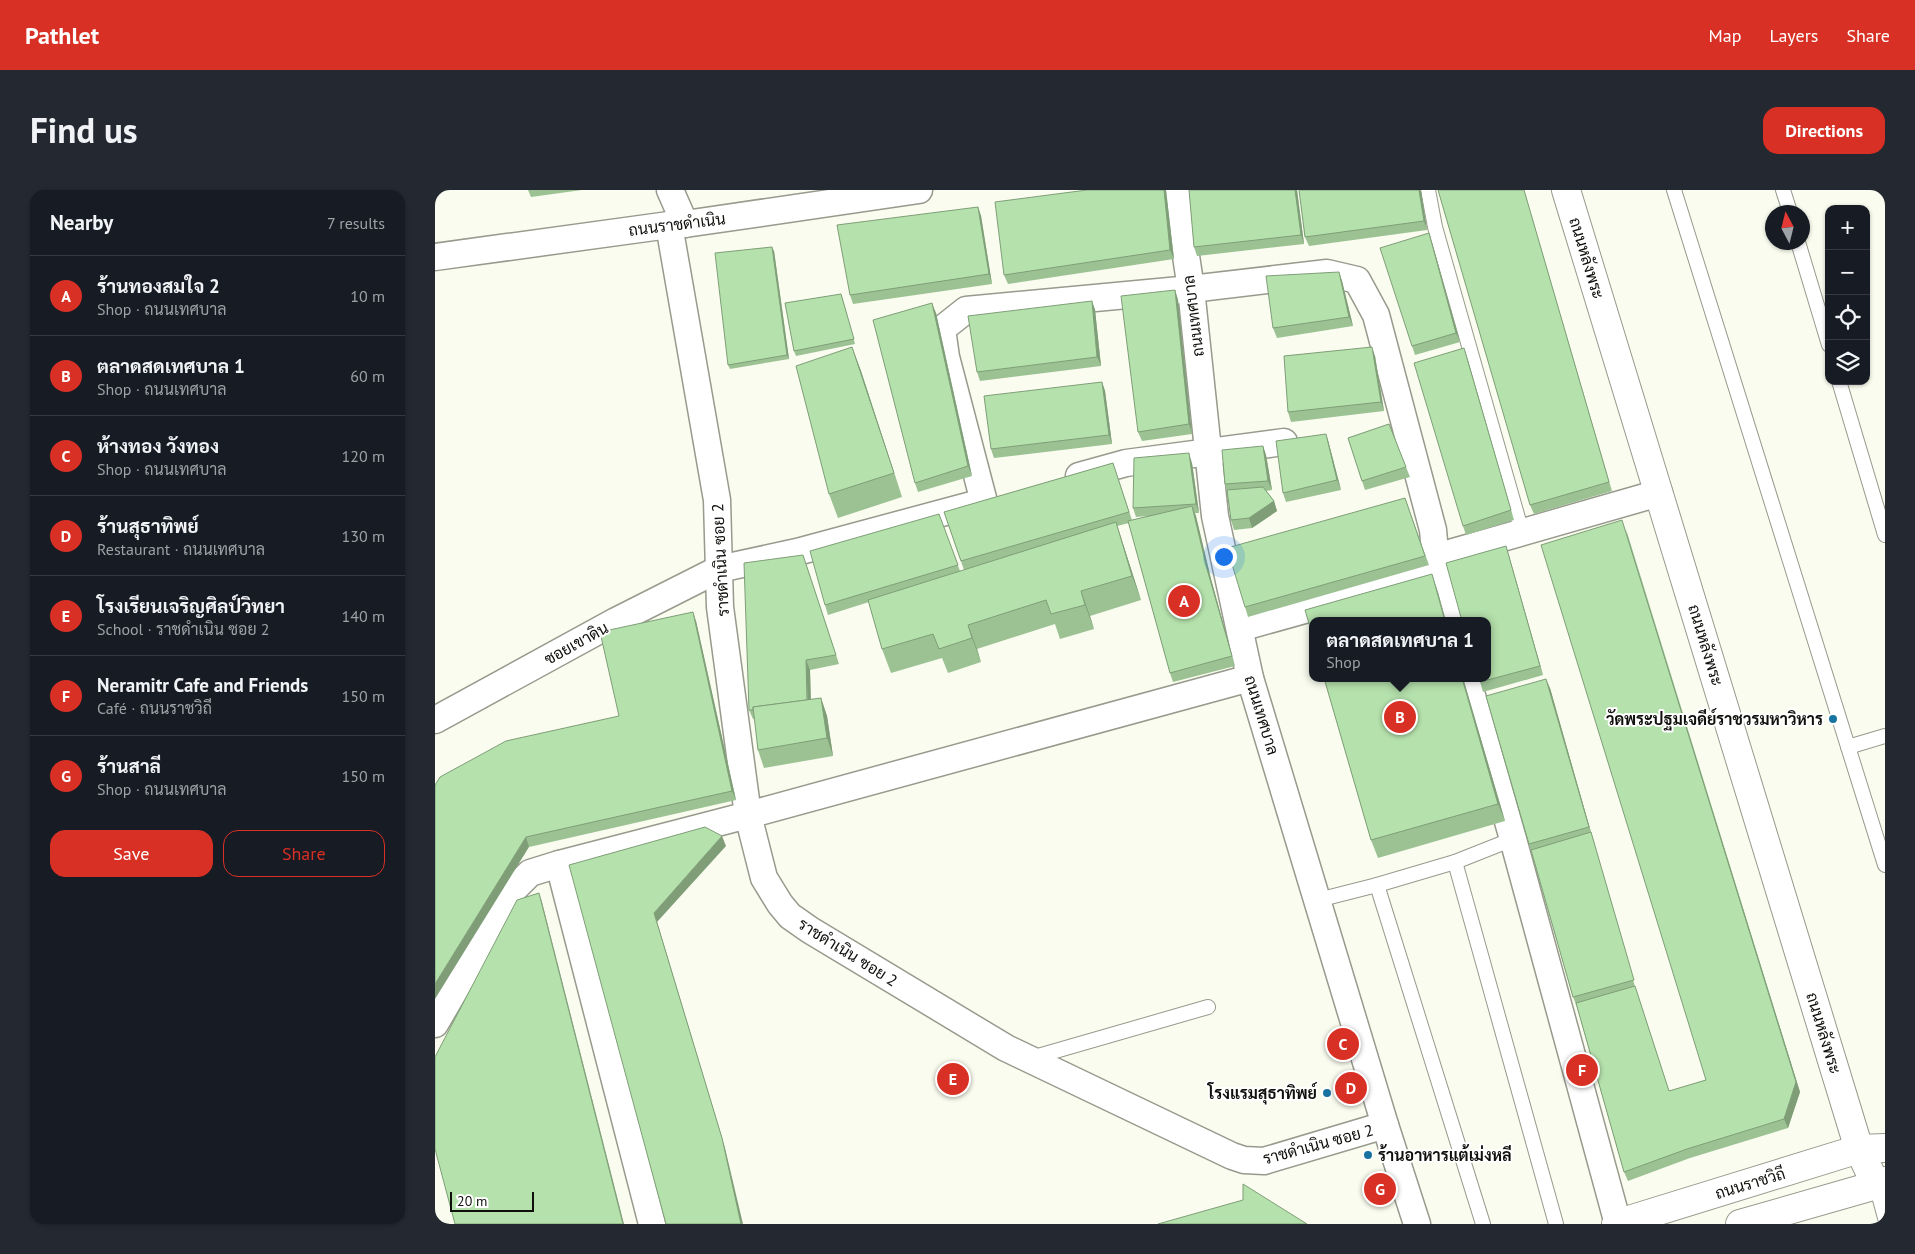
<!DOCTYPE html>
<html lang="en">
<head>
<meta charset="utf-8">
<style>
	:root { --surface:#171b24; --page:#242831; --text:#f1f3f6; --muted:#9ea1a6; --line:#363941; --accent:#d93025 }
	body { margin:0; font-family:"PT Sans",Sarabun,sans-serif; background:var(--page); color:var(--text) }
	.controls { position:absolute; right:15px; top:15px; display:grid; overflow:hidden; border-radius:10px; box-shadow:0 1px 4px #0004 }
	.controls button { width:45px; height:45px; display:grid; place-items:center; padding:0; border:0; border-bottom:1px solid var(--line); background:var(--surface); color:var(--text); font:25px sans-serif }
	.compass { position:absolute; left:1330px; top:15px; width:45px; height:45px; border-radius:50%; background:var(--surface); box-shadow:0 1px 4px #0004; rotate:353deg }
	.scale { position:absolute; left:15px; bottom:12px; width:84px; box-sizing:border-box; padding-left:5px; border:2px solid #0f100c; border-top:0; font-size:14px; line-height:18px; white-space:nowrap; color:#0f100c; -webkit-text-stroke:4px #fff; paint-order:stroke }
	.you { position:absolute; left:788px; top:366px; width:18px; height:18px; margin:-12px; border:4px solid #fff; border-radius:50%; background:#1a73e8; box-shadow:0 0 0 8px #1a73e833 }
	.badge { display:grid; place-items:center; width:32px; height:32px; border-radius:50%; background:var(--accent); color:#fff; font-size:16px; font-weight:700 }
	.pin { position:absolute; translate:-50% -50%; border:2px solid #fff; box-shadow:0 1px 5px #0006 }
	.popup { position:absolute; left:874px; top:427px; width:182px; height:65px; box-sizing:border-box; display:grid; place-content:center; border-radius:10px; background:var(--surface); filter:drop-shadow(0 1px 4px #0005); font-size:16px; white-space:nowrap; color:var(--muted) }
	.popup b { font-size:19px; color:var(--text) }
	.popup::after { content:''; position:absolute; left:50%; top:100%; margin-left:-10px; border:10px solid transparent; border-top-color:var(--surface) }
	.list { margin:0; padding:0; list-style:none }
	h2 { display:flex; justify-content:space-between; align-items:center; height:65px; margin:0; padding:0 20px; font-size:21px }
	h2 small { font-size:16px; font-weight:400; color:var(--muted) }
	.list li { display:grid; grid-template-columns:32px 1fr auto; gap:15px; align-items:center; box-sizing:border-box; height:80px; padding:0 20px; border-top:1px solid var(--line) }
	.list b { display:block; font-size:19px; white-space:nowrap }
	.list p { margin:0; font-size:16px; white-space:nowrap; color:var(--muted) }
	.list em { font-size:16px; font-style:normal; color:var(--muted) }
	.actions { display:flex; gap:10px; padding:15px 20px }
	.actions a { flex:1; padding:11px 0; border:1px solid var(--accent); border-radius:15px; text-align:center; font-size:18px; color:var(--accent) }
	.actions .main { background:var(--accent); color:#fff }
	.icon { flex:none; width:28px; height:28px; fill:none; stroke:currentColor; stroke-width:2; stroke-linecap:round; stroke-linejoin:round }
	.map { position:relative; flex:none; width:1450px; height:1034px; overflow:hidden; border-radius:15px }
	header { display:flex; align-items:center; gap:30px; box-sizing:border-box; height:70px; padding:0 25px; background:var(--accent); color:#fff }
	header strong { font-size:24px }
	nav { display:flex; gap:28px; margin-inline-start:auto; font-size:18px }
	.intro { display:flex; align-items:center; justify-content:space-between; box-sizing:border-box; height:120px; padding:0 30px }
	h1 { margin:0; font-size:35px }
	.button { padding:12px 22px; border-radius:15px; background:var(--accent); color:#fff; font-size:18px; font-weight:700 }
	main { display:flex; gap:30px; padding:0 30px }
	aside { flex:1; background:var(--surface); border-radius:15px; box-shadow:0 1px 4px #0004 }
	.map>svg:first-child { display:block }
</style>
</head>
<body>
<header>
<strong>Pathlet</strong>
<nav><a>Map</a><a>Layers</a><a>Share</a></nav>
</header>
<div class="intro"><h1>Find us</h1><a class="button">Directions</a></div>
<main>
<aside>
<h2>Nearby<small>7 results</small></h2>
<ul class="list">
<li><span class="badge">A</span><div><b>ร้านทองสมใจ 2</b><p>Shop · ถนนเทศบาล</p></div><em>10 m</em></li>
<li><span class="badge">B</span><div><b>ตลาดสดเทศบาล 1</b><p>Shop · ถนนเทศบาล</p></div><em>60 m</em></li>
<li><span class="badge">C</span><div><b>ห้างทอง วังทอง</b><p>Shop · ถนนเทศบาล</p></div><em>120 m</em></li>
<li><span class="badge">D</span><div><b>ร้านสุธาทิพย์</b><p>Restaurant · ถนนเทศบาล</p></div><em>130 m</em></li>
<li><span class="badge">E</span><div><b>โรงเรียนเจริญศิลป์วิทยา</b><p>School · ราชดำเนิน ซอย 2</p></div><em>140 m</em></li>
<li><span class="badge">F</span><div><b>Neramitr Cafe and Friends</b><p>Café · ถนนราชวิถี</p></div><em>150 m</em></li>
<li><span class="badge">G</span><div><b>ร้านสาลี</b><p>Shop · ถนนเทศบาล</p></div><em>150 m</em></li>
</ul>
<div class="actions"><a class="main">Save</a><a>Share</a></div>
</aside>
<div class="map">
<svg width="1450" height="1034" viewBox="0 0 1450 1034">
	<rect width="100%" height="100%" fill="#f9fcee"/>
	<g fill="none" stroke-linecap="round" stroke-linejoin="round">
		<defs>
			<g id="service">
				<path d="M993 0 1000 37 1087 342"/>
				<path d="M1239 0 1450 675"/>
				<path d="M1348 0 1355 22"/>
				<path d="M1363 52 1394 155"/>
				<path d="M1404 191 1450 345"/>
				<path d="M1413 557 1450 546"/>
				<path d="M1020 672 1121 1034"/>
				<path d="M883 710 942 695"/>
				<path d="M596 868 773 817"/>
				<path d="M1441 995 1450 1028"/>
				<path d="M1048 1034 942 695 1020 672 1078 649"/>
			</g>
			<g id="minor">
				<path d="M235 0 250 34"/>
				<path d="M741 0 756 99 780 326 815 488 950 935 982 1034"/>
				<path d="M234 35 282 310 285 417 313 625 329 688 345 714 355 726 375 740 571 858 797 966 809 970 829 971 950 935"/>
				<path d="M0 67 234 35 250 34 484 0"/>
				<path d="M644 286 691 273 849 252"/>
				<path d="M549 312 511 167 507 139 531 120 756 99 892 83 922 90 941 125 998 340 1002 383"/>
				<path d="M1001 367 1224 303"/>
				<path d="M805 438 1002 383 1015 431"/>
				<path d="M1032 488 1078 649 1183 1034"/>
				<path d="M0 530 181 431 284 379 362 362 544 313"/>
				<path d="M124 674 217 1034"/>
				<path d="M0 834 78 700 95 683 124 674 313 625 815 488"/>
			</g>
			<g id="secondary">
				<path d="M1131 0 1424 959 1441 995"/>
				<path d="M1181 1034 1424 959 1450 958"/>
				<path d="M1305 1034 1441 995 1450 991"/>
			</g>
		</defs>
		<use href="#service" stroke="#979a8d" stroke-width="16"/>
		<use href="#minor" stroke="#979a8d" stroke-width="29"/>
		<use href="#secondary" stroke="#979a8d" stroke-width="30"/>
		<use href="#service" stroke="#fff" stroke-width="14"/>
		<use href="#minor" stroke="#fff" stroke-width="26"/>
		<use href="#secondary" stroke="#fff" stroke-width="28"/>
	</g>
	<g fill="#9cc294">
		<path d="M93 0H147L96 7Z"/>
		<path d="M731 0 739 69 573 94 569 85Z"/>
		<path d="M754 0H862L869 54 762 66 759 57Z"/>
		<path d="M864 0H986L992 40 874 56 870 47Z"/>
		<path d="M1089 0 1177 301 1099 324 1095 315Z"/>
		<path d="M543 17 546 26 557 94 418 114 415 105Z"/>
		<path d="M997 53 1025 152 980 165 977 156Z"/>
		<path d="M339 61 354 169 295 179 293 175Z"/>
		<path d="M904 82 907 91 918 136 842 148 838 138Z"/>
		<path d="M740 100 743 110 757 244 707 251 703 242Z"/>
		<path d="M406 104 420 154 361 166 359 161Z"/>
		<path d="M657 111 660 120 666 176 545 191 542 182Z"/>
		<path d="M501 123 537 286 483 302 480 293Z"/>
		<path d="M417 157 426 181 467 307 403 328 394 304Z"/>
		<path d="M1029 158 1032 167 1079 330 1031 345 1028 336Z"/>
		<path d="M940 166 949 221 856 232 853 222Z"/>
		<path d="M667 192 670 201 677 254 559 268 556 259Z"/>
		<path d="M954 234 975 287 930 300 913 248Z"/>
		<path d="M891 244 894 254 906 300 851 312 848 303Z"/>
		<path d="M828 256 831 265 837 300 831 301 839 311 842 321 817 338 799 340 796 330 792 302 790 294Z"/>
		<path d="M678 273 697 330 713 326 701 327 698 318 757 273 764 323H760L776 389 800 476 738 492 735 483 694 333 682 336 689 357 706 410 655 426 659 439 625 449 620 434 542 459 546 472 513 483 507 468 456 483 447 459 434 412 393 425 390 415 504 324 525 381 529 380 509 322Z"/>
		<path d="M970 308 994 375 813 427 810 417Z"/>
		<path d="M1191 339 1365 902 1353 938 1255 968 1193 991 1189 982 1142 817 1138 807 1094 654 1115 498 1201 800 1234 901 1271 890Z"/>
		<path d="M1071 356 1074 366 1108 485 1048 502 1044 488Z"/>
		<path d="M371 374 404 474 375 480 376 510 386 508 392 526 398 566 329 578 323 560 320 529H318L314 520Z"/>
		<path d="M261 431 301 610 94 657 0 595 184 526Z"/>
		<path d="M889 488H1028L1070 631 943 668 936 650Z"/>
	</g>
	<g fill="#7f9e78">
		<path d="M729 0H731L739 69 735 60Z"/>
		<path d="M860 0H862L869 54 866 45Z"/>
		<path d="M984 0H986L992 40 989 31Z"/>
		<path d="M543 17 546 26 557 94 554 84Z"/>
		<path d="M994 43 997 53 1025 152 1021 143Z"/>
		<path d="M337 57 339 61 354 169 352 165Z"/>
		<path d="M904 82 907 91 918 136 914 127Z"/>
		<path d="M740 100 743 110 757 244 754 234Z"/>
		<path d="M657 111 660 120 666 176 662 167Z"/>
		<path d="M497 113 501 123 537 286 533 276Z"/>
		<path d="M417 157 426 181 467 307Z"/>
		<path d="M937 157 940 166 949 221 946 212Z"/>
		<path d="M1029 158 1032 167 1079 330 1076 320Z"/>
		<path d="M667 192 670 201 677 254 674 245Z"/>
		<path d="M891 244 894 254 906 300 902 290Z"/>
		<path d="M828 256 831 265 837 300 833 291Z"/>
		<path d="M754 263 757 273 764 323 761 314Z"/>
		<path d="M839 311 842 321 817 338 814 328Z"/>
		<path d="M757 316 761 326 776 389 800 476 797 466 772 379Z"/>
		<path d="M1187 330 1365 902 1353 938 1349 929Z"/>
		<path d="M681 332 689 357 706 410 697 386Z"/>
		<path d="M1071 356 1074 366 1108 485 1105 476Z"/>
		<path d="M997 384 1003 402 1011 431H1010Z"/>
		<path d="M646 401 655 426 659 439 650 415Z"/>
		<path d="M258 422 261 431 301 610 297 601Z"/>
		<path d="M533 435 542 459 546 472 537 448Z"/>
		<path d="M371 470 375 480 376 523 373 514Z"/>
		<path d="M1027 488H1028L1070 631 1063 614Z"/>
		<path d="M1111 489 1115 498 1157 646 1154 637Z"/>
		<path d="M386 508 392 526 398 566 392 548Z"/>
		<path d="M287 646 291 656 222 732 290 958 308 1034H306L219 723Z"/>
		<path d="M91 647 94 657 0 809V794Z"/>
		<path d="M104 703 107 712 189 1034H188Z"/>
	</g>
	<g fill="#b5e1ac" stroke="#7f9e78">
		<path d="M652 0H729L735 60 569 85 560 12Z"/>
		<path d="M754 0H860L866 45 759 57Z"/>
		<path d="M864 0H984L989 31 870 47Z"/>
		<path d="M1003 0H1089L1174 292 1095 315Z"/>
		<path d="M543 17 554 84 415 105 402 35Z"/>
		<path d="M994 43 1021 143 977 156 945 58Z"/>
		<path d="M337 57 352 165 293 175 280 63Z"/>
		<path d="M904 82 914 127 838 138 831 86Z"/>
		<path d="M740 100 754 234 703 242 686 106Z"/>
		<path d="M406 104 419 149 359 161 350 113Z"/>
		<path d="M657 111 662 167 542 182 533 126Z"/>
		<path d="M497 113 533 276 480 293 438 130Z"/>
		<path d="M417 157 459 283 394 304 361 176Z"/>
		<path d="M937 157 946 212 853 222 849 166Z"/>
		<path d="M1029 158 1076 320 1028 336 979 173Z"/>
		<path d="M667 192 674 245 556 259 549 206Z"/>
		<path d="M954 234 971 277 927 291 913 248Z"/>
		<path d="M891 244 902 290 848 303 841 251Z"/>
		<path d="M828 256 833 291 790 294 787 260Z"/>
		<path d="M754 263 761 314 698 318 699 268Z"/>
		<path d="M678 273 694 322 526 371 509 322Z"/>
		<path d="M828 297 839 311 814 328 796 330 792 300Z"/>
		<path d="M970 308 990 366 810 417 792 358Z"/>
		<path d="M757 316 772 379 797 466 735 483 693 331Z"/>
		<path d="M504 324 523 375 390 415 375 361Z"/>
		<path d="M1187 330 1361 892 1349 929 1252 959 1189 982 1141 813 1200 796 1234 901 1271 890 1106 355Z"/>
		<path d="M681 332 697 386 646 401 650 415 616 424 611 410 533 435 537 448 504 459 498 444 447 459 433 410Z"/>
		<path d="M1071 356 1105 476 1045 492 1044 488H1052V431H1027L1011 373Z"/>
		<path d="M368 365 401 465 371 470 372 510 318 517V520H314L309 373Z"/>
		<path d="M997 384 1010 431H878V447L870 420Z"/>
		<path d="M258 422 297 601 91 647 0 794V595L5 587 71 551 184 526 165 442Z"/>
		<path d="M889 488H1027L1063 614 936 650Z"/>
		<path d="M1111 489 1154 637 1094 654 1051 506Z"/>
		<path d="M386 508 392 548 323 560 318 517Z"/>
		<path d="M270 637 287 646 219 723 287 948 306 1034H231L134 675Z"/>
		<path d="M1156 642 1199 790 1138 807 1096 660Z"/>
		<path d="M104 703 188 1034H20L0 959V867L82 710Z"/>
		<path d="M808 994 872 1034H723L808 1010Z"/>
	</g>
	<g fill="#1973a1" stroke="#fff" stroke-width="2">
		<circle cx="1398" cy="529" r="5"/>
		<circle cx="892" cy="903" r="5"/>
		<circle cx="933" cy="965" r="5"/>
	</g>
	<g text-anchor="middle" stroke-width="4" stroke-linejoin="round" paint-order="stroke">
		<g font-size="16" fill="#0f100c" stroke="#fff">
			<text transform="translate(242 34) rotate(-7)" y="6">ถนนราชดำเนิน</text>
			<text transform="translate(1152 68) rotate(73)" y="6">ถนนหลังพระ</text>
			<text transform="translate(758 126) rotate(-97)" y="6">ถนนเทศบาล</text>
			<text transform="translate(285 370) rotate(-93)" y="6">ราชดำเนิน ซอย 2</text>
			<text transform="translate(141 453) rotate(-29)" y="6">ซอยเขาดิน</text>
			<text transform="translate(1271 455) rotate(73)" y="6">ถนนหลังพระ</text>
			<text transform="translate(827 525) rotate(73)" y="6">ถนนเทศบาล</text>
			<text transform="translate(413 762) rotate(32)" y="6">ราชดำเนิน ซอย 2</text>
			<text transform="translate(1389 843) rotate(73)" y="6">ถนนหลังพระ</text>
			<text transform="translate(883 954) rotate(-15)" y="6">ราชดำเนิน ซอย 2</text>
			<text transform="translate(1315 993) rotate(-17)" y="6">ถนนราชวิถี</text>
		</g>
		<g font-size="16" font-weight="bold" fill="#0f100c" stroke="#fff" text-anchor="end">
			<text x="1388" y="535">วัดพระปฐมเจดีย์ราชวรมหาวิหาร</text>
			<text x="882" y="909">โรงแรมสุธาทิพย์</text>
			<text x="943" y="971" text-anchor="start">ร้านอาหารแต้เม่งหลี</text>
		</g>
	</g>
</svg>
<div class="controls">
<button>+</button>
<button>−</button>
<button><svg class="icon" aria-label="locate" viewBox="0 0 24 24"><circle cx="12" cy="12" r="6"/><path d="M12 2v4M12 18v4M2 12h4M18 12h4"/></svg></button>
<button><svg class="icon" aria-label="layers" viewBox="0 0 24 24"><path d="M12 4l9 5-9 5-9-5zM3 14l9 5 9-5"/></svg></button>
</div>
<svg class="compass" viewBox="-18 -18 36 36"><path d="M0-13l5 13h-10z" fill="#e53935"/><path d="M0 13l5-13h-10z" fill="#9ea1a6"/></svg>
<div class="scale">20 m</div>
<div class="you"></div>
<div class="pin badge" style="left:749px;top:411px">A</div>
<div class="pin badge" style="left:965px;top:527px">B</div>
<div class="popup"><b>ตลาดสดเทศบาล 1</b>Shop</div>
<div class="pin badge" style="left:908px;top:854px">C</div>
<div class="pin badge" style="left:916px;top:898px">D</div>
<div class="pin badge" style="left:518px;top:889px">E</div>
<div class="pin badge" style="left:1147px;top:880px">F</div>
<div class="pin badge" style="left:945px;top:999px">G</div>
</div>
</main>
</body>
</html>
